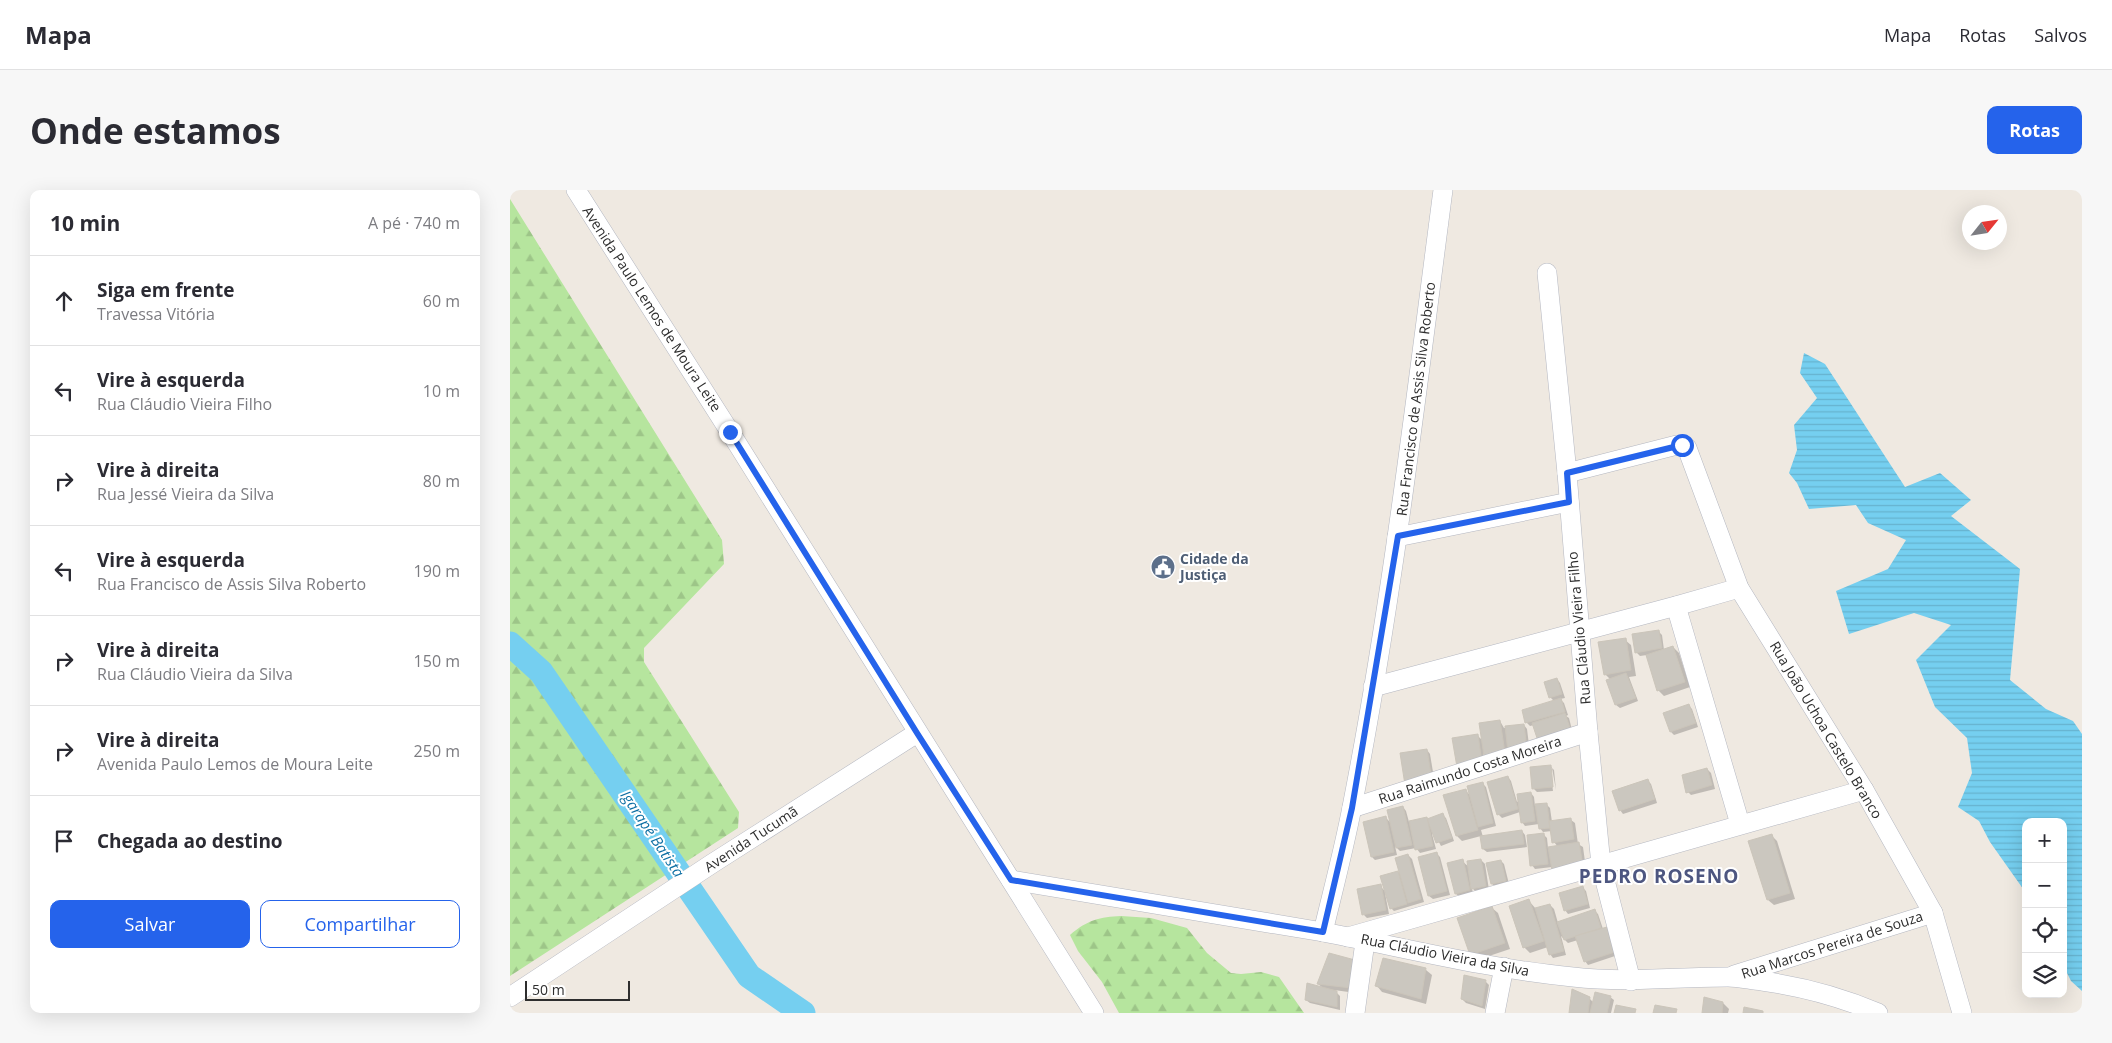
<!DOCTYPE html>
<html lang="pt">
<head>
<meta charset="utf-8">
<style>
	:root { --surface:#fff; --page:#f7f7f7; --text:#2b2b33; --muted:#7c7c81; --line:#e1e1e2; --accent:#2563eb }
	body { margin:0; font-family:"Open Sans",sans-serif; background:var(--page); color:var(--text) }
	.controls { position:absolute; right:15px; bottom:15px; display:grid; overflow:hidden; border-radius:10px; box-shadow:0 5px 20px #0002 }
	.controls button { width:45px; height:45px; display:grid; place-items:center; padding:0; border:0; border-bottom:1px solid var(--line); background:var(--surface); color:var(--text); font:25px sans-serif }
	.compass { position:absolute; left:1452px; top:15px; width:45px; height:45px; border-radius:50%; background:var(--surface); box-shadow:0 5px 20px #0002; rotate:60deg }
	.scale { position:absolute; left:15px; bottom:12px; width:105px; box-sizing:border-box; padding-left:5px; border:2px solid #2e2e2e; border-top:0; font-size:14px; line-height:18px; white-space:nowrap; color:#2e2e2e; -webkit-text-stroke:4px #fff; paint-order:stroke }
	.stop { position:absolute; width:15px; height:15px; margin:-11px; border:4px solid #2563eb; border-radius:50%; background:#fff }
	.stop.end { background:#2563eb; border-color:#fff; box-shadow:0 1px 5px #0008 }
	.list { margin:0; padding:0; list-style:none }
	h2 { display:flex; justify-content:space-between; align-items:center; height:65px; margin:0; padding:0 20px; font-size:21px }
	h2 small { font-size:16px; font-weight:400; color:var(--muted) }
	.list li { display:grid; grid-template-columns:32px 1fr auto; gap:15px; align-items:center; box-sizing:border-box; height:90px; padding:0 20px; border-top:1px solid var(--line) }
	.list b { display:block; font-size:19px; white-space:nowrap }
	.list p { margin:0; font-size:16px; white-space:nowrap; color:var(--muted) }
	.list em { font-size:16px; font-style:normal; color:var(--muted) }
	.actions { display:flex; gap:10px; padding:15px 20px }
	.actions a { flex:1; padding:11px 0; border:1px solid var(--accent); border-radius:10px; text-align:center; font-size:18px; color:var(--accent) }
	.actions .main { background:var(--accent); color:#fff }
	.icon { flex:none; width:28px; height:28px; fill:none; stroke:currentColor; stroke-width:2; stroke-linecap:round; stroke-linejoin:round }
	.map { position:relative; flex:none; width:1572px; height:823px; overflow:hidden; border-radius:10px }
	header { display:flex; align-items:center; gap:30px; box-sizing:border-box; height:70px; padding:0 25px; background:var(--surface); border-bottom:1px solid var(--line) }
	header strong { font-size:24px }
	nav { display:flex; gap:28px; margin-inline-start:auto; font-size:18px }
	.intro { display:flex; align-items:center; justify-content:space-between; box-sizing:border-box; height:120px; padding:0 30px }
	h1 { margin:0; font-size:35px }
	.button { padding:12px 22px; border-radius:10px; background:var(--accent); color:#fff; font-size:18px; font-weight:700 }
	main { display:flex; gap:30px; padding:0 30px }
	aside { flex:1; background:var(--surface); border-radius:10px; box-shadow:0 5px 20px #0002 }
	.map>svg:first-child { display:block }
</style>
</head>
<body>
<header>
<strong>Mapa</strong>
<nav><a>Mapa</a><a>Rotas</a><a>Salvos</a></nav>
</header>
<div class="intro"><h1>Onde estamos</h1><a class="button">Rotas</a></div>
<main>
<aside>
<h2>10 min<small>A pé · 740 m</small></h2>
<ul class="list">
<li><svg class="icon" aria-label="ahead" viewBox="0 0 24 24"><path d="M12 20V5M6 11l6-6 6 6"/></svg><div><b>Siga em frente</b><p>Travessa Vitória</p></div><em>60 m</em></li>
<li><svg class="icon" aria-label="left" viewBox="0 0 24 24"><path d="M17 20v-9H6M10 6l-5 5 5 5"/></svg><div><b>Vire à esquerda</b><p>Rua Cláudio Vieira Filho</p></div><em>10 m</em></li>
<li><svg class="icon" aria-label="right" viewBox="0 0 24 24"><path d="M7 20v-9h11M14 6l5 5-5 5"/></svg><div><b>Vire à direita</b><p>Rua Jessé Vieira da Silva</p></div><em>80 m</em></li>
<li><svg class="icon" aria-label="left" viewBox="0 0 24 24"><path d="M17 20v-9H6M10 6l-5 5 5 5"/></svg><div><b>Vire à esquerda</b><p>Rua Francisco de Assis Silva Roberto</p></div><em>190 m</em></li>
<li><svg class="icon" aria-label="right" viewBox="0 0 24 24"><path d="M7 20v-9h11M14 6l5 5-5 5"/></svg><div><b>Vire à direita</b><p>Rua Cláudio Vieira da Silva</p></div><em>150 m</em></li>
<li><svg class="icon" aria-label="right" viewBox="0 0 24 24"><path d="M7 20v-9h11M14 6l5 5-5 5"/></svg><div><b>Vire à direita</b><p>Avenida Paulo Lemos de Moura Leite</p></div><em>250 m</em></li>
<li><svg class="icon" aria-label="arrive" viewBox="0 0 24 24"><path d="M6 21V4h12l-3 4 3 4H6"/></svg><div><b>Chegada ao destino</b></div></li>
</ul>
<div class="actions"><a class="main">Salvar</a><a>Compartilhar</a></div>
</aside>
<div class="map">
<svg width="1572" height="823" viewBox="0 0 1572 823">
	<defs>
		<pattern id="forest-firs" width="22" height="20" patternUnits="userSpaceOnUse" patternTransform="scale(1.25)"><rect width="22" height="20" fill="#b6e59e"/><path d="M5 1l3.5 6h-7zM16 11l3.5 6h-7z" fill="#9dc588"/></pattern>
		<pattern id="water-rules" width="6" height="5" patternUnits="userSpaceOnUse" patternTransform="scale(1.25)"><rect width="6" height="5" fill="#75cff0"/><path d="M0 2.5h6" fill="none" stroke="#66b2ce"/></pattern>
	</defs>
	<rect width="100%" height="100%" fill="#efe9e1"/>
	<g fill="url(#forest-firs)">
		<path d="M0 9 212 350 214 374 134 458V472L229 622 228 638 0 786Z"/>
		<path d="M611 726 641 728 677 738 697 763 721 783 731 784 751 782 769 787 794 823H609L592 792 568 761 560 745C577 730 590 727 611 726Z"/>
	</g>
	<path fill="url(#water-rules)" d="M1294 163 1315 174 1395 297 1430 283 1461 310 1441 326 1510 379 1500 490 1536 519 1563 531 1572 544V801L1561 791 1553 775V632H1516V703L1480 652 1469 631 1448 617 1462 583 1457 548 1425 517 1406 470 1441 435 1404 423 1339 444 1326 401 1378 379 1396 350 1358 333 1346 315 1299 319 1287 293 1279 283 1287 260 1284 235 1307 208 1290 183Z"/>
	<g fill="#0003">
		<path d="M1148 441 1152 445 1154 460 1163 457 1169 463 1180 497 1154 506 1148 500 1137 465 1130 466 1126 462Z"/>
		<path d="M1115 450 1121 455 1126 486 1119 487 1128 511 1110 518 1106 515 1098 491 1101 490 1095 484Z"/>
		<path d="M1047 489 1050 493 1055 508 1050 509 1054 513 1058 525 1056 526 1059 528 1064 548 1024 535 1020 536 1016 532 1045 512 1040 507Z"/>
		<path d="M1179 516 1182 519 1188 537 1164 545 1161 542 1155 524Z"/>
		<path d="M990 531 994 538 1014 535 1017 539 1020 563 979 569 973 564 975 577 951 580 967 545 973 551Z"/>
		<path d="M917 560 920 564 925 594 900 598Z"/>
		<path d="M1040 576 1044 580 1046 600 1042 578H1040L1043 601 1027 602 1024 599Z"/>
		<path d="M1197 579 1201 583 1205 599 1181 605 1178 602Z"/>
		<path d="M998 587 1001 591 1007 612 1021 603 1024 607 1025 616 1036 614 1040 618 1042 632 1061 630 1065 633 1068 654 1073 657 1076 679 1042 677 1025 679 1022 675 1033 644 1037 648 1038 658 1048 657 1044 652 1042 641 1033 642 1030 638 1029 634 1015 636 1012 632 1010 622 992 628 988 624Z"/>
		<path d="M1138 591 1141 594 1147 613 1113 624 1110 620Z"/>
		<path d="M973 594 976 597 986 636 971 640 973 647 1012 641 1015 645 1017 657 977 662 973 659 971 646 952 651 947 646 955 600 961 606Z"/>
		<path d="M893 617 896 621 899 632 916 628 918 630 932 625 936 628 944 651 931 656 924 643 922 644 926 659 910 663 906 658 890 661 885 656 887 665 865 670 862 667 875 627 881 633Z"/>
		<path d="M1261 645 1267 651 1285 709 1264 715 1258 710Z"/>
		<path d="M926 663 930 667 940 705 923 709 919 706Z"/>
		<path d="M898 665 902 669 914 712 884 721 881 718 877 703H875L879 724 857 728 854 725 870 696 876 702 872 687 891 682Z"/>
		<path d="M971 670 975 674 979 700 966 702 962 698 963 704 950 707 946 704 952 671 959 677Z"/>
		<path d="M991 671 994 674 999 694 986 697 982 694Z"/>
		<path d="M1072 697 1076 701 1080 718 1058 724 1055 720Z"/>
		<path d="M1019 711 1026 719 1040 715 1044 719 1048 733 1085 721 1088 724 1093 739 1096 738 1100 742 1108 765 1078 775 1075 771 1068 750 1058 753 1051 746 1056 765 1043 768 1040 764 1038 757 1020 763 1014 757Z"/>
		<path d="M982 718 988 723 1000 759 967 770 961 764Z"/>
		<path d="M820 764 846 803 824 800 830 806V820L800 813 796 810 813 798 808 794Z"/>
		<path d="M873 769 916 780 922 785 916 814 872 802 867 796Z"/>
		<path d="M955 787 976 792 979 795 975 819 956 813 952 809Z"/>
		<path d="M1100 807 1104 810 1101 823H1060L1079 808 1084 813Z"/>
		<path d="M1213 813 1219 819 1218 823H1194Z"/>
	</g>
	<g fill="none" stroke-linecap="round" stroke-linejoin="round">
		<path stroke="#75cff0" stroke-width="25" d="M0 454 31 482 239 786 293 823"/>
	</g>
	<g fill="#cbc7bf" stroke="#cbc5ba">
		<path d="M1149 440 1152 458 1125 463 1122 444Z"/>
		<path d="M1116 448 1121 480 1094 485 1088 452Z"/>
		<path d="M1163 456 1175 492 1147 501 1136 465Z"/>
		<path d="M1116 483 1126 508 1105 515 1096 490Z"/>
		<path d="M1047 488 1052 504 1039 508 1034 492Z"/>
		<path d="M1051 508 1055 522 1015 533 1012 520Z"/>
		<path d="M1179 514 1186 533 1160 542 1153 523Z"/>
		<path d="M1055 523 1062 544 1029 554 1022 533Z"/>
		<path d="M990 530 995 563 974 566 969 533Z"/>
		<path d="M1014 534 1017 560 998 562 995 536Z"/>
		<path d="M968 544 972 574 947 577 942 548Z"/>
		<path d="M917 559 922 591 895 595 890 563Z"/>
		<path d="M1041 575 1043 597 1022 599 1020 577Z"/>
		<path d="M1197 578 1202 595 1176 603 1172 585Z"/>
		<path d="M998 586 1008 619 987 625 977 592Z"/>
		<path d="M1138 589 1145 609 1109 621 1102 601Z"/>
		<path d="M973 592 983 633 968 637 957 596Z"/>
		<path d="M956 599 968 640 946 646 933 605Z"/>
		<path d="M1021 602 1025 631 1011 633 1007 604Z"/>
		<path d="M1037 613 1040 638 1029 639 1025 614Z"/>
		<path d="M893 616 902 655 886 658 877 620Z"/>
		<path d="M933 623 942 648 926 653 917 629Z"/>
		<path d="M876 626 884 662 861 667 853 632Z"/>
		<path d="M917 627 923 656 905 660 899 631Z"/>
		<path d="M1061 628 1064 649 1042 653 1039 631Z"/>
		<path d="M1012 640 1014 654 972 659 970 646Z"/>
		<path d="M1034 643 1038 674 1020 676 1017 645Z"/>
		<path d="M1262 644 1280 703 1257 710 1238 651Z"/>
		<path d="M1069 652 1073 676 1042 680 1038 657Z"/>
		<path d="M927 662 937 701 918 706 908 667Z"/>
		<path d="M898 664 911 709 898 713 885 668Z"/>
		<path d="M953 669 960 700 945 704 937 673Z"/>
		<path d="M971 669 976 696 961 699 957 671Z"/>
		<path d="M991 670 996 691 981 694 976 673Z"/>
		<path d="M888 681 897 714 880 719 870 686Z"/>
		<path d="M871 694 876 720 852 725 847 699Z"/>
		<path d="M1073 696 1078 714 1054 721 1049 703Z"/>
		<path d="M1019 709 1034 751 1013 758 999 716Z"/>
		<path d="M1040 714 1054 761 1039 765 1025 718Z"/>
		<path d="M982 716 995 753 960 765 947 728Z"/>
		<path d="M1085 719 1091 738 1054 750 1047 732Z"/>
		<path d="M1097 737 1105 762 1074 772 1065 746Z"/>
		<path d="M819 763 845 770 841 798 807 794Z"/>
		<path d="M873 768 916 778 911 809 865 796Z"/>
		<path d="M954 785 976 790 972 816 951 809Z"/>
		<path d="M797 793 827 801V817L795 810Z"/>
		<path d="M1062 799 1080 807 1078 823H1059Z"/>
		<path d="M1085 802 1101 806 1097 823H1080Z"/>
		<path d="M1194 807 1213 812 1212 823H1192Z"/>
		<path d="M1106 815 1126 819 1125 823H1104Z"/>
		<path d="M1145 815 1167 819 1166 823H1143Z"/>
		<path d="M1234 817 1253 821V823H1233Z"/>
	</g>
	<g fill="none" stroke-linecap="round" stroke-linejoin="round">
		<defs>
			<g id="minor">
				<path d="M66 0 220 242 584 823"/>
				<path d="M1037 83 1057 283 1078 542 1091 675 1121 791"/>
				<path d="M1057 283 1167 255 1177 258 1229 398 1354 600 1423 723 1452 823"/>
				<path d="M887 347 1059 312"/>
				<path d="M1166 416 1230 634"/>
				<path d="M863 497 1166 416 1229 398"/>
				<path d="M842 618 1078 542"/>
				<path d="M501 690 813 742C896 758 979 779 1063 787 1115 793 1166 787 1218 787 1229 787 1241 790 1252 791 1294 797 1329 806 1368 823"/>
				<path d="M813 742C823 700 834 659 842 617 882 413 906 206 933 0"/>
				<path d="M838 747 1354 600"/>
				<path d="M1224 785 1423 723"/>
				<path d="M0 807 203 673 407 543"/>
				<path d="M845 823 855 752"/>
				<path d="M985 823 994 777"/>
			</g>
		</defs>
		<use href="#minor" stroke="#b4b7c1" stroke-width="20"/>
		<use href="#minor" stroke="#fff" stroke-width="19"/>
	</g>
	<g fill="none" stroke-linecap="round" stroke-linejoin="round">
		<path stroke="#2563eb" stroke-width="6" d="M220 242 407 543 501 690 813 742 842 618 888 346 1059 312 1057 283 1172 255"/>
	</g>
	<defs>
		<symbol id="civic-disc" viewBox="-11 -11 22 22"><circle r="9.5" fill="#5c6f8a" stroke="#fff"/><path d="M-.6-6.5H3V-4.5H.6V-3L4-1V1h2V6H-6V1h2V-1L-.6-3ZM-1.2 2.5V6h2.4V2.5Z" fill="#fff"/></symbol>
	</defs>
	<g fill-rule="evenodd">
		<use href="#civic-disc" x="639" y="363" width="28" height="28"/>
	</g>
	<g text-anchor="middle" stroke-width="4" stroke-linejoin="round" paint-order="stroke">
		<g font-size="14" fill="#2e2e2e" stroke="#fff">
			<text transform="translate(142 119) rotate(57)" y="5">Avenida Paulo Lemos de Moura Leite</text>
			<text transform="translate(906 209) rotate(-83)" y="5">Rua Francisco de Assis Silva Roberto</text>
			<text transform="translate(1069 438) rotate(-95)" y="5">Rua Cláudio Vieira Filho</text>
			<text transform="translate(1316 540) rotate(59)" y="5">Rua João Uchoa Castelo Branco</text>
			<text transform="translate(960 580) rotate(-18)" y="5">Rua Raimundo Costa Moreira</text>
			<text transform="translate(241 649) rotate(-33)" y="5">Avenida Tucumã</text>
			<text transform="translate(1322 755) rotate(-18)" y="5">Rua Marcos Pereira de Souza</text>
			<text transform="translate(935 765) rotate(11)" y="5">Rua Cláudio Vieira da Silva</text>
		</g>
		<g font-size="14" font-weight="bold" fill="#4e5e75" stroke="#fff" text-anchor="start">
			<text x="670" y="374">Cidade da<tspan x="670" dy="16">Justiça</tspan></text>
		</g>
		<g font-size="15" font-style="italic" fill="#0d6fa3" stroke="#fff">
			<text transform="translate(142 644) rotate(56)" y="5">Igarapé Batista</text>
		</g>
		<g font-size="19" font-weight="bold" letter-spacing="1" fill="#4d5680" stroke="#fff">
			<text x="1149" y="693">PEDRO ROSENO</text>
		</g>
	</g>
</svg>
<div class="controls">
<button>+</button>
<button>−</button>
<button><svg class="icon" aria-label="locate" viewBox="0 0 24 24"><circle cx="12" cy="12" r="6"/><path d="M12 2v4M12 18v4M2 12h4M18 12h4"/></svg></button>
<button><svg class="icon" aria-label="layers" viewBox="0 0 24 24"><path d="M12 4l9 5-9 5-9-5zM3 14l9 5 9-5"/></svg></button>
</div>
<svg class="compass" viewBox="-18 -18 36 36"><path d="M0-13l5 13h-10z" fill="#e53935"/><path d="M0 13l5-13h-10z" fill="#7c7c81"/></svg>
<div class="scale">50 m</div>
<div class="stop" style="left:1172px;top:255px"></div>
<div class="stop end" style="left:220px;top:242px"></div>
</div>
</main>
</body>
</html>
